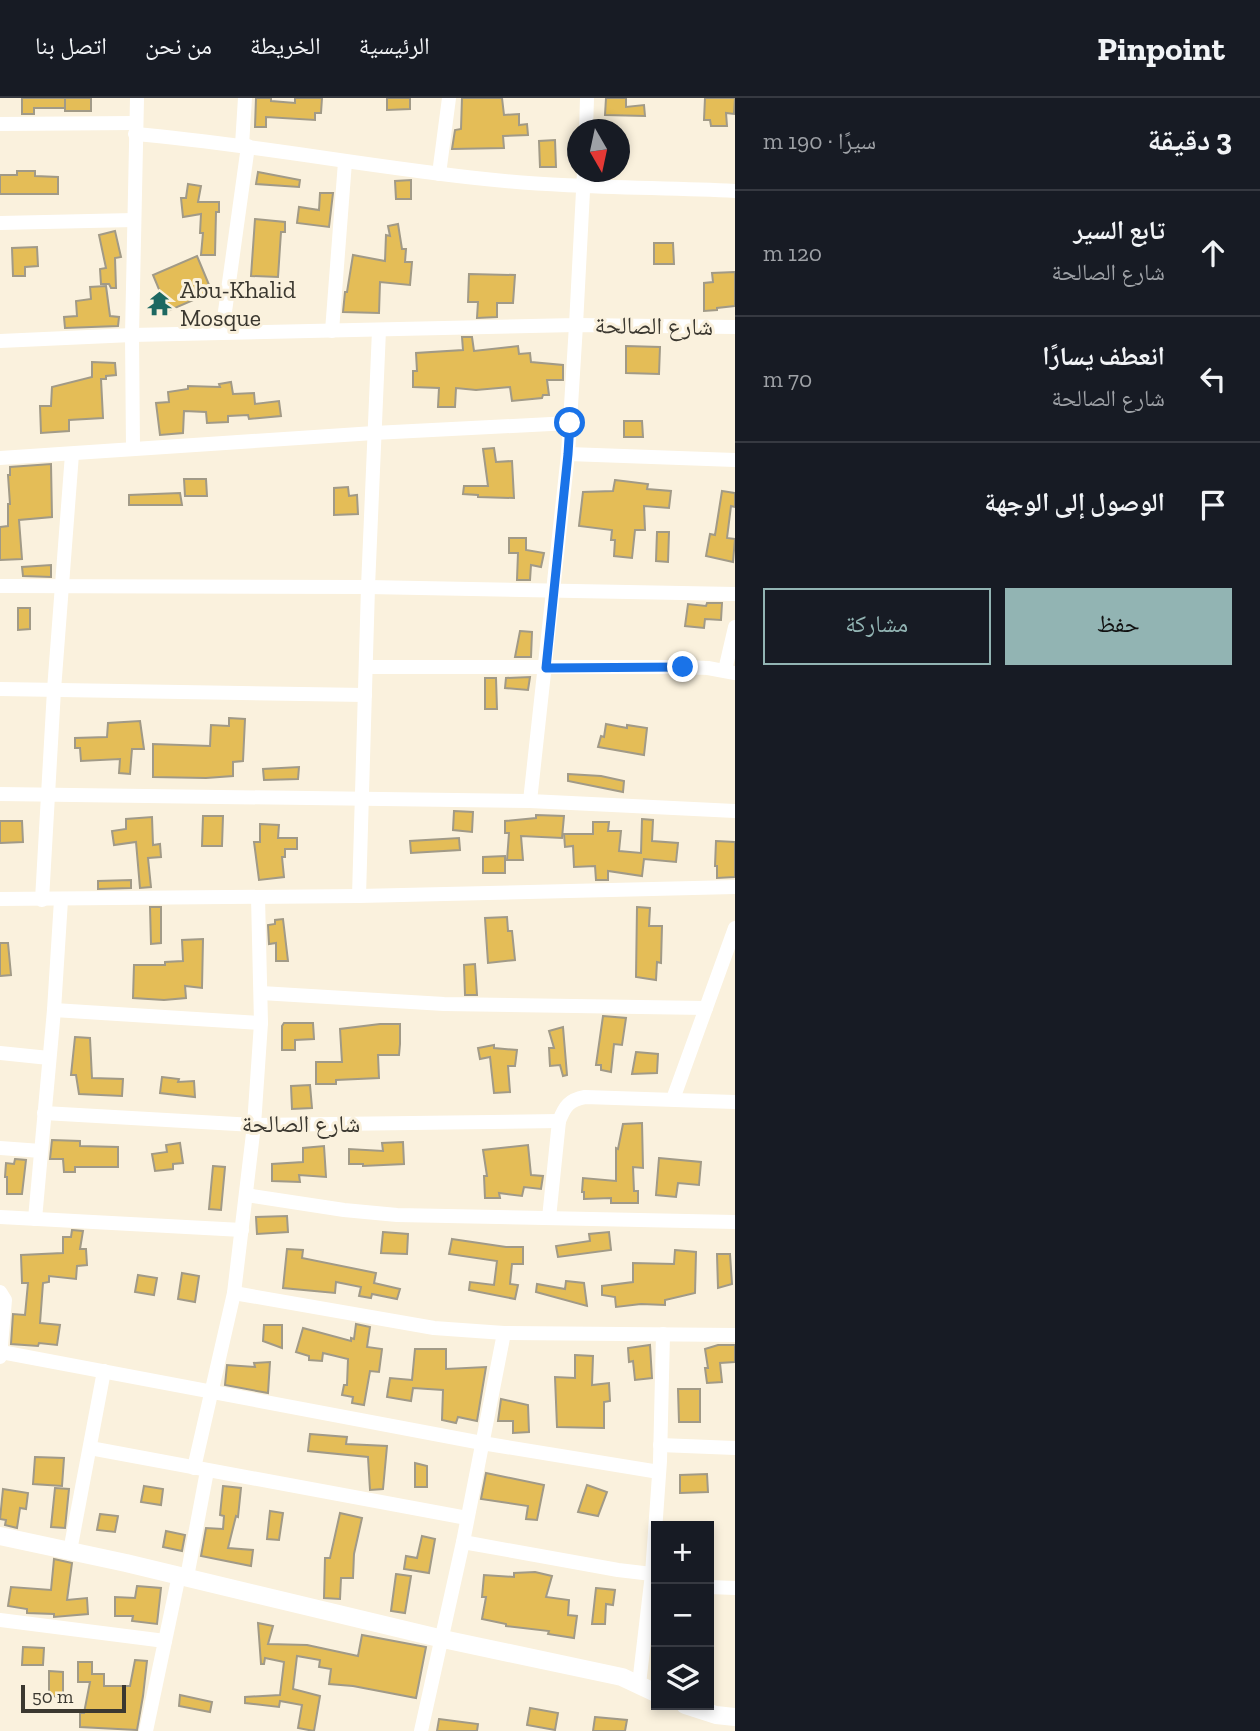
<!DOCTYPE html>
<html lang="ar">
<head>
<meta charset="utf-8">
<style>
	:root { --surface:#171b24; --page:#242831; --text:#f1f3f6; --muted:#9ea1a6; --line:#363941; --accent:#92b4b3 }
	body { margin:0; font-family:"Zilla Slab","Noto Naskh Arabic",serif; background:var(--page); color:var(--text); direction:rtl }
	.controls { position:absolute; right:21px; bottom:21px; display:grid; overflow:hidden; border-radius:0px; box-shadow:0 4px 10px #0003 }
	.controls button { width:63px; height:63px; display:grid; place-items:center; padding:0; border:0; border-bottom:2px solid var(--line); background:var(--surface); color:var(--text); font:35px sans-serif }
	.compass { position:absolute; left:567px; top:21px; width:63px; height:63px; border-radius:50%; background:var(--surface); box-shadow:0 4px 10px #0003; rotate:171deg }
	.scale { position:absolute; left:21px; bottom:18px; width:105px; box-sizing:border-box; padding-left:7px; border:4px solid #3b3830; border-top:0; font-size:19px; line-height:24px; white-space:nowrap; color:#3b3830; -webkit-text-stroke:5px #faf1dd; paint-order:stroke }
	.stop { position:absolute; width:21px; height:21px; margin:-16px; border:5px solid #1a73e8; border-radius:50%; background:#fff }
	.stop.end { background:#1a73e8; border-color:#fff; box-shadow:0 2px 7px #0008 }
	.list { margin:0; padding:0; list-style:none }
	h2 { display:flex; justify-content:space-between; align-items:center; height:91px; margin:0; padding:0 28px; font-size:30px }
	h2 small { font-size:23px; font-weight:400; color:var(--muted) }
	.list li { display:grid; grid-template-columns:46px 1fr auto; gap:21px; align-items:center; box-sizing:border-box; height:126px; padding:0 28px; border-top:2px solid var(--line) }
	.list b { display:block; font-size:26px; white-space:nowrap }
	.list p { margin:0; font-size:23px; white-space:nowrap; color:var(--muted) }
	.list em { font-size:23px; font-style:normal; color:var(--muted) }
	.actions { display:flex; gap:14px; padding:21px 28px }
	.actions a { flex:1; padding:16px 0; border:2px solid var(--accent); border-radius:0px; text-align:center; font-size:24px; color:var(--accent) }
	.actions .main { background:var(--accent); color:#111 }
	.icon { flex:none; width:38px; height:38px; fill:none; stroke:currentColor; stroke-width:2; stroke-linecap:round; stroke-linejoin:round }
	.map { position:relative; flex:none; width:735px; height:1633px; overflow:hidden; direction:ltr }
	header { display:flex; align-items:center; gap:42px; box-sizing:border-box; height:98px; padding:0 35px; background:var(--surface); border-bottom:2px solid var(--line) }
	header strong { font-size:33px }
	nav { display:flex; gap:38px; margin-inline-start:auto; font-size:24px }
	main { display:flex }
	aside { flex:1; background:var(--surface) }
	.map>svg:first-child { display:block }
</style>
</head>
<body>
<header>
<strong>Pinpoint</strong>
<nav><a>الرئيسية</a><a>الخريطة</a><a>من نحن</a><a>اتصل بنا</a></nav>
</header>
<main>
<aside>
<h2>3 دقيقة<small>سيرًا · 190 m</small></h2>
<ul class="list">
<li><svg class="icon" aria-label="ahead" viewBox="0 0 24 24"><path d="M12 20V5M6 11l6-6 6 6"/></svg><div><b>تابع السير</b><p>شارع الصالحة</p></div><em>120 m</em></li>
<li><svg class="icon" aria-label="left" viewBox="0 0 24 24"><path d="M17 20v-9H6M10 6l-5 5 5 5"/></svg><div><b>انعطف يسارًا</b><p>شارع الصالحة</p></div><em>70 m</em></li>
<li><svg class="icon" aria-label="arrive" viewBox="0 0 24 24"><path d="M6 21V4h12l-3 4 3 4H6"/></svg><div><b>الوصول إلى الوجهة</b></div></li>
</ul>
<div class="actions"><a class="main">حفظ</a><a>مشاركة</a></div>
</aside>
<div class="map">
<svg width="735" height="1633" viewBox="0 0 735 1633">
	<rect width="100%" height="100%" fill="#faf1dd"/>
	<g fill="#e4bd57" stroke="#a19a87" stroke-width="2">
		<path d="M22 0H65V10H34V16H22Z"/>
		<rect x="65" y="0" width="26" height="13"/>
		<path d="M256 0H271V3L295 5V0H322L321 15H315V22L266 19V29H255Z"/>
		<path d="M387 0H410V11L387 12Z"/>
		<path d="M462 0H502L504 17 519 16V27L527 26 528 37 503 38 504 50 452 51 455 32 461 31Z"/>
		<path d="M606 0H626V9L644 7 645 18 605 17Z"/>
		<path d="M705 0H735L734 16 726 15 727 28H711L710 22H704Z"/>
		<path d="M555 42 556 69H540L539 43Z"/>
		<path d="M17 73H35V78L58 79V96H0V77H17Z"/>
		<path d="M258 74 300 82 299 89 256 86Z"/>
		<path d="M411 82V101H396L395 83Z"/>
		<path d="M188 86 201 88 198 104H219V114H216L215 157H201L203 135H200L201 116 183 119 181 100H186Z"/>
		<path d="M320 95H333L329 129 297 125 299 109 319 112Z"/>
		<path d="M255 121 285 124V134H281L278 179 251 178Z"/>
		<path d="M398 126 402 151H406L405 164H412L410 187 380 184 379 215 343 214 345 194H347L353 157 385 163 386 137 390 138 388 128Z"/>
		<path d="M115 133 121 159 115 160 116 190H111L109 186H101L100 171 106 170 99 137Z"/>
		<path d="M654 145H673L674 166H654Z"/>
		<path d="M37 149 38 168 25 169V178H13L12 150Z"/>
		<path d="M197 158 212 194 168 213 153 177Z"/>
		<path d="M735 174V208L717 210V212L704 213V185L713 184 712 175Z"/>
		<path d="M469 176 515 177 513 205H497V219L477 220 478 204H468Z"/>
		<path d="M106 188 110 218 119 219 118 228 65 230 64 219 77 218 76 203 91 201 90 189Z"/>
		<path d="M462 239H472L474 253 518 248 519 256 530 255 531 264 563 267V282H547L549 297H543L542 300 512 303 510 289 476 292 456 290 455 309H438L439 290 413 289V273H417L416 255 463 252Z"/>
		<path d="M626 248 660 249 659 276 626 275Z"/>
		<path d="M92 264 115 265 116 277 106 278V281H101L103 320 69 322V333L41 335 40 308H51L52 289 92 279Z"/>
		<path d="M231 284 233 296 254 295 255 306 279 303 281 318 249 321 248 317 228 318V324L207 325 206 314 184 313 183 335 160 337 156 305 169 304 168 294 188 291V288L220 289 219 286Z"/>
		<path d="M624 323H642L643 339H624Z"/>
		<path d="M494 350 496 364 512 363 514 400 478 399V397L463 396 464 388H488L483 351Z"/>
		<path d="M51 366 52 419 19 422 22 461 0 462V429L8 428V406H10L8 377H10V369Z"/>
		<path d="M184 381H206L207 398H185Z"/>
		<path d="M615 382 648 386 647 391 671 393 669 410 644 408 645 432H635L632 460 614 458 615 442H611L612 432 579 428 583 394 613 393Z"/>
		<path d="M348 389 349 398 357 397 358 416 334 417V390Z"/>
		<path d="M722 393 735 395V409L731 408 727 440 735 441 733 464 706 458 710 436 715 437Z"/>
		<path d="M180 395 182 407H129V397Z"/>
		<path d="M657 434H669L668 464 656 463Z"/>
		<path d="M509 440H526V452L544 455 541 469 531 467 530 482H517L518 455H509Z"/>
		<path d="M51 467V479L23 478 22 469Z"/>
		<path d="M707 505H722L721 522 705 521 704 530 685 528 688 506 706 508Z"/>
		<path d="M18 510H30V531L18 532Z"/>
		<path d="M520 533 532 534 531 559H515Z"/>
		<path d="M530 579 528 592 505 590 506 580Z"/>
		<path d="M485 580H496L497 611H485Z"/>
		<path d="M229 620 245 621 243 663 233 664V678L206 680 153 679V646L210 648 211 627 229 628Z"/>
		<path d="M140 623 144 651H132L130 676 119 675 120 661 81 663 80 650H75V640L107 639 108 625Z"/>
		<path d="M606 626 627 630V627L647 630 644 657 598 649 601 638 604 639Z"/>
		<path d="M299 669 298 681 264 682 263 671Z"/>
		<path d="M568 676 601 678 624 683 623 694 568 683Z"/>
		<path d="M454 713 473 714 472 734 453 732Z"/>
		<path d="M536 717 564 718 562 740 521 738 523 762H507L509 735H505V723L536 720Z"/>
		<path d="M203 718H223L222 748H202Z"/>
		<path d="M152 719 153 747 160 746 161 759 148 760 151 789 140 790 136 744 114 747 112 733 126 731V721Z"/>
		<path d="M642 721 653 722 652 743 678 745 676 764 644 761 642 778 608 773V782H596L595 768 574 769 573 748 565 749 564 736H593V724H609L608 733H621L619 753 641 755Z"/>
		<path d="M0 723H22L23 744 0 745Z"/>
		<path d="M260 726 279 727 278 740H297V751H285V759H282L284 779 259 782 254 744H260Z"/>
		<path d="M459 740 460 752 411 755 410 743Z"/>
		<path d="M716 743 735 744V779L717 780V768H715Z"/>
		<path d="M505 758V775H483V759Z"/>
		<path d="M131 782V790L98 791V783Z"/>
		<path d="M150 809H161V845L151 846Z"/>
		<path d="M637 809 650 810 649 828H662L661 865 657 864 656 882 636 879Z"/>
		<path d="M507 819 508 833H512L515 862 488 865 485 820Z"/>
		<path d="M283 821 288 863H276V845L269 846 268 827 275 826V822Z"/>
		<path d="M203 841 202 890 185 888 186 900 164 902 133 900 134 867H165V864L183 863 182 842Z"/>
		<path d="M0 845H8L11 877 0 878Z"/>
		<path d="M475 866 477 897H465L464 867Z"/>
		<path d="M603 918 626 920 622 947 614 946 611 974 601 972V967H596Z"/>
		<path d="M284 925H313L314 941 295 942V952H282V928Z"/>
		<path d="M380 926H400V946L399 957H378L379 980 336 982V986H316V964H342L340 931Z"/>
		<path d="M563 929 567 977 563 978 560 967 550 968 549 950H554L549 933Z"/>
		<path d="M75 939 90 940 92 980 123 981 122 998 79 996 76 977H71Z"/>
		<path d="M494 947V950L517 952 515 968H508L510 994 494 995 490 959 480 961 478 950Z"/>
		<path d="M636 954 658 956 657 975 632 976Z"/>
		<path d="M162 979 179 981 178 984 194 983 195 999 160 995Z"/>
		<path d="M310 987 312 1010 292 1011 291 988Z"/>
		<path d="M642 1025 643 1070 633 1069 634 1093H638V1105H611V1100L584 1101V1094H582L583 1080 616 1083V1050L618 1051 623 1026Z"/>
		<path d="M52 1042 80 1043V1048L118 1049V1069H75V1074H64L63 1061H50Z"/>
		<path d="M403 1044 404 1066 363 1068V1066H349V1051L383 1053 382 1045Z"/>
		<path d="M180 1045 183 1065 173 1066V1071L155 1073 152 1056 167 1054 166 1047Z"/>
		<path d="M528 1047 531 1077 543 1078 541 1091 524 1089 522 1098 499 1095 500 1100H485L484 1078H487L483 1052Z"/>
		<path d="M324 1048 326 1079 299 1077 300 1084 272 1083V1066L303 1064V1050Z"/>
		<path d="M659 1060 701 1064 699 1087 678 1085 676 1099 656 1097Z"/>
		<path d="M15 1061 26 1062 22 1096H7V1079H5L6 1065 14 1066Z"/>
		<path d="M213 1068 225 1069 221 1112 209 1111Z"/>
		<path d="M287 1118 288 1134 257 1136 256 1119Z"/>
		<path d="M72 1132 83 1133 80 1151H86L87 1167 77 1168 76 1181 49 1178V1184L43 1185 40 1225 60 1227 57 1247 39 1245 38 1248 11 1246 13 1216 25 1217 28 1185H22L21 1157 63 1155V1139H71Z"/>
		<path d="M383 1134 408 1136 407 1156 381 1155Z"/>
		<path d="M609 1134 611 1152 558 1159 556 1148 590 1143 589 1136Z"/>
		<path d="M452 1141 506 1149H523V1166H512L510 1186 518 1187 515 1201 469 1192 470 1184 494 1187 497 1163 449 1156Z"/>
		<path d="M287 1151 303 1152 302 1160 376 1175 374 1185 400 1191 397 1201 372 1196 371 1200 359 1198 361 1189 336 1184 335 1195 283 1190Z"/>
		<path d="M675 1152 696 1154 695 1195 665 1202V1207L641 1206 616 1209 615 1199 602 1197V1188L633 1184V1165L674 1166Z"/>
		<path d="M717 1156H730L732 1186 718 1190Z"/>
		<path d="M182 1175 199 1178 195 1204 178 1201Z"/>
		<path d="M138 1177 157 1180 154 1197 135 1194Z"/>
		<path d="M566 1183 584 1185 587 1208 536 1194 537 1186 565 1191Z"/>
		<path d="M356 1226 370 1229 367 1249 382 1251 379 1274 370 1273 364 1307 352 1305 353 1299 342 1297 344 1287H347L348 1261 323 1255 322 1263 309 1262V1258L296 1254 303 1230 351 1243V1240L354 1241Z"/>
		<path d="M264 1227H282V1250L263 1243Z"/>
		<path d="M650 1247 652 1280 635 1282 633 1263 629 1264 628 1250Z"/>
		<path d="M718 1247H735V1264L720 1265 722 1284 707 1285 705 1270H708L705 1251Z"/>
		<path d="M415 1251H446V1271L486 1269 477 1323 458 1319 456 1325 442 1322 443 1292 413 1290 411 1303 387 1299 390 1280 412 1282Z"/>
		<path d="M575 1257 593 1258 592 1287 609 1285 610 1303 604 1304V1330L557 1329 555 1279 575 1280Z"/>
		<path d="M270 1264 268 1295 225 1287 227 1267 255 1269 254 1265Z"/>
		<path d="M678 1291H700V1324H679Z"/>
		<path d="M501 1301 528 1307 529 1334 513 1335V1323H498Z"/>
		<path d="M310 1336 347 1339 346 1346 387 1348 383 1391 370 1392 368 1359 308 1353Z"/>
		<path d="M35 1359 64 1360 62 1388 33 1386Z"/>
		<path d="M415 1365 427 1368V1389H415Z"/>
		<path d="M486 1375 544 1387 537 1422 526 1421 528 1408 481 1401Z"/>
		<path d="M707 1376 708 1394 680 1395V1377Z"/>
		<path d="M587 1387 607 1394 598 1418 578 1414Z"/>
		<path d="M144 1388 163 1391 161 1407 141 1404Z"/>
		<path d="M223 1388 241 1390 238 1419 236 1418 228 1450 253 1452 251 1468 201 1458 206 1430 223 1431 224 1418 220 1417Z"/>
		<path d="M55 1390 69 1391 65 1430 51 1429Z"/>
		<path d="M3 1391 28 1395 26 1411 20 1410 17 1430 5 1427 6 1422 0 1421Z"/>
		<path d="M270 1413 283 1415 279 1442 267 1441Z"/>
		<path d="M340 1415 362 1420 354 1456 353 1480H341L340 1501 324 1500 325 1460H330Z"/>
		<path d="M100 1416 118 1418 115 1434 97 1432Z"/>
		<path d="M166 1433 185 1437 182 1453 163 1449Z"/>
		<path d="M422 1438 435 1441 429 1475 404 1471 406 1458 417 1460Z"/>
		<path d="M54 1461 72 1465 67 1502 87 1500 88 1516 54 1519V1516L27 1515V1511L8 1508 11 1489 51 1492Z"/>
		<path d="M535 1474 552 1478 546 1499 569 1502 568 1517 577 1518 574 1540 548 1536 549 1533 506 1528V1526L482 1521 486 1499H482L484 1477 514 1479V1475Z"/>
		<path d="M396 1476 411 1478 405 1515 391 1513Z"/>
		<path d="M137 1488 161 1490 157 1526 132 1523 133 1518H115V1499L135 1500Z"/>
		<path d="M596 1490 615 1492 613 1507 606 1506 605 1526H592Z"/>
		<path d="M258 1525 273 1528 268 1546 307 1547 358 1558 362 1537 426 1549 416 1600 353 1588 329 1586 331 1571 319 1569 320 1562 297 1558 293 1591 320 1598 314 1633 298 1630 302 1607 280 1603 279 1609 245 1605V1599L280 1597 284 1564 265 1560 264 1566H261Z"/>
		<path d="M23 1549 44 1550 43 1567H22Z"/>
		<path d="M135 1562 147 1563 143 1598 137 1632 80 1629V1615H84L90 1584H78V1564H92V1576H104V1588H130Z"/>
		<path d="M49 1573 63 1574V1599L49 1598Z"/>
		<path d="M180 1597 212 1604 210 1614 179 1608Z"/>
		<path d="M530 1610 558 1615 555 1632 527 1627Z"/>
		<path d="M595 1619 627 1622 625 1633H593Z"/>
		<path d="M439 1621 478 1626 477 1633H437Z"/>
	</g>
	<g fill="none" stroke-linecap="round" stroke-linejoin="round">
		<g stroke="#fff" stroke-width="14">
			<path d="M0 26 136 25"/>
			<path d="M586 32 587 0"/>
			<path d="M135 36C253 46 368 69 485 81 567 90 652 89 735 93"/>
			<path d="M242 47 245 0"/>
			<path d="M439 76 449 0"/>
			<path d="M0 125 134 122"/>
			<path d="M332 233 345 64"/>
			<path d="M222 235 248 48"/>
			<path d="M0 243 132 237 576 227 584 74"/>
			<path d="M133 350 132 237 137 0"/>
			<path d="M568 356 735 362"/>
			<path d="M0 360 374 335 570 325"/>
			<path d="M0 488 368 489 735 496"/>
			<path d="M366 569H683L708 570 735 575"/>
			<path d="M725 572 735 529"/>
			<path d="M0 591 365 597"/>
			<path d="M0 696 530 703 735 713"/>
			<path d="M530 703 568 356 576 227 735 229"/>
			<path d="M359 798 368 489 379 232"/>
			<path d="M0 801 359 798 735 789"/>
			<path d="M42 802 54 592 72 356"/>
			<path d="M261 895 444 906 706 910"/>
			<path d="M54 912 261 925"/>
			<path d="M0 955 49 960"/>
			<path d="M673 1001 735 830"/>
			<path d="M44 1015 254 1027 559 1023"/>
			<path d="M0 1050 41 1053"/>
			<path d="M246 1097 344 1112 397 1117 735 1124"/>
			<path d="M0 1119 242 1132"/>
			<path d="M549 1120 559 1023C565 1008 569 1002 585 999L735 1004"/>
			<path d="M35 1121 54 912 61 802"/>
			<path d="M0 1194 5 1202 0 1259"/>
			<path d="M234 1195 434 1230 504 1235 735 1237"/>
			<path d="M1 1254 482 1345 659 1374"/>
			<path d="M660 1347 735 1350"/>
			<path d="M90 1350 467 1420"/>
			<path d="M194 1370 234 1195 254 1027 261 925 258 799"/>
			<path d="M463 1444 504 1235"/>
			<path d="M70 1453 104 1273"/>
			<path d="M187 1479 207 1373"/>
			<path d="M709 1489 735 1490"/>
			<path d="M0 1522 165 1543"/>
			<path d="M639 1586 652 1476 660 1363 663 1236"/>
			<path d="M146 1633 179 1477"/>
			<path d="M421 1633 463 1444 618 1472 652 1476"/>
		</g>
		<g stroke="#fff" stroke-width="18">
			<path d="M0 1438 126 1465 443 1541 622 1579 656 1595"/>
			<path d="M685 1607 716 1617 735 1619"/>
		</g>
	</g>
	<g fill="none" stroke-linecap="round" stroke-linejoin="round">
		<path stroke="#1a73e8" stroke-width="9" d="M570 325 568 356 546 570 683 569"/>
	</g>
	<defs>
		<symbol id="temple-bare" viewBox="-9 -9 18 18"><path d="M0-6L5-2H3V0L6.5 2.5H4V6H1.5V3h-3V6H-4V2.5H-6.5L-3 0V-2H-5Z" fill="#1d6861" stroke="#faf1dd" stroke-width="2.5" paint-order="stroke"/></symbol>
	</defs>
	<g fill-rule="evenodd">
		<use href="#temple-bare" x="142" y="188" width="35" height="35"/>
	</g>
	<g text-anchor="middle" stroke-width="6" stroke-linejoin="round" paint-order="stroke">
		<g font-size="24" fill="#3b3830" stroke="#faf1dd" text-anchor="start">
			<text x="180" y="200">Abu-Khalid<tspan x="180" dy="28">Mosque</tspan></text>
		</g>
		<g font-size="24" fill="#3b3830" stroke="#faf1dd">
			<text transform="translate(654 228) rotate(1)" y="8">شارع الصالحة</text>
			<text x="301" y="1034">شارع الصالحة</text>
		</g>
	</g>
</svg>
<div class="controls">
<button>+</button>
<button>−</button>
<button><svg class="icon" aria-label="layers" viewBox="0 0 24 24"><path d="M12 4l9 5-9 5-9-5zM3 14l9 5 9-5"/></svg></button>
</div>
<svg class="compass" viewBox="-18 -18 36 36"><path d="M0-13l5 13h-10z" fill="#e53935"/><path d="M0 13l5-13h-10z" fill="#9ea1a6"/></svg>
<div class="scale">50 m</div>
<div class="stop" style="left:570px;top:325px"></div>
<div class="stop end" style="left:683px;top:569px"></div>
</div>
</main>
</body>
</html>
